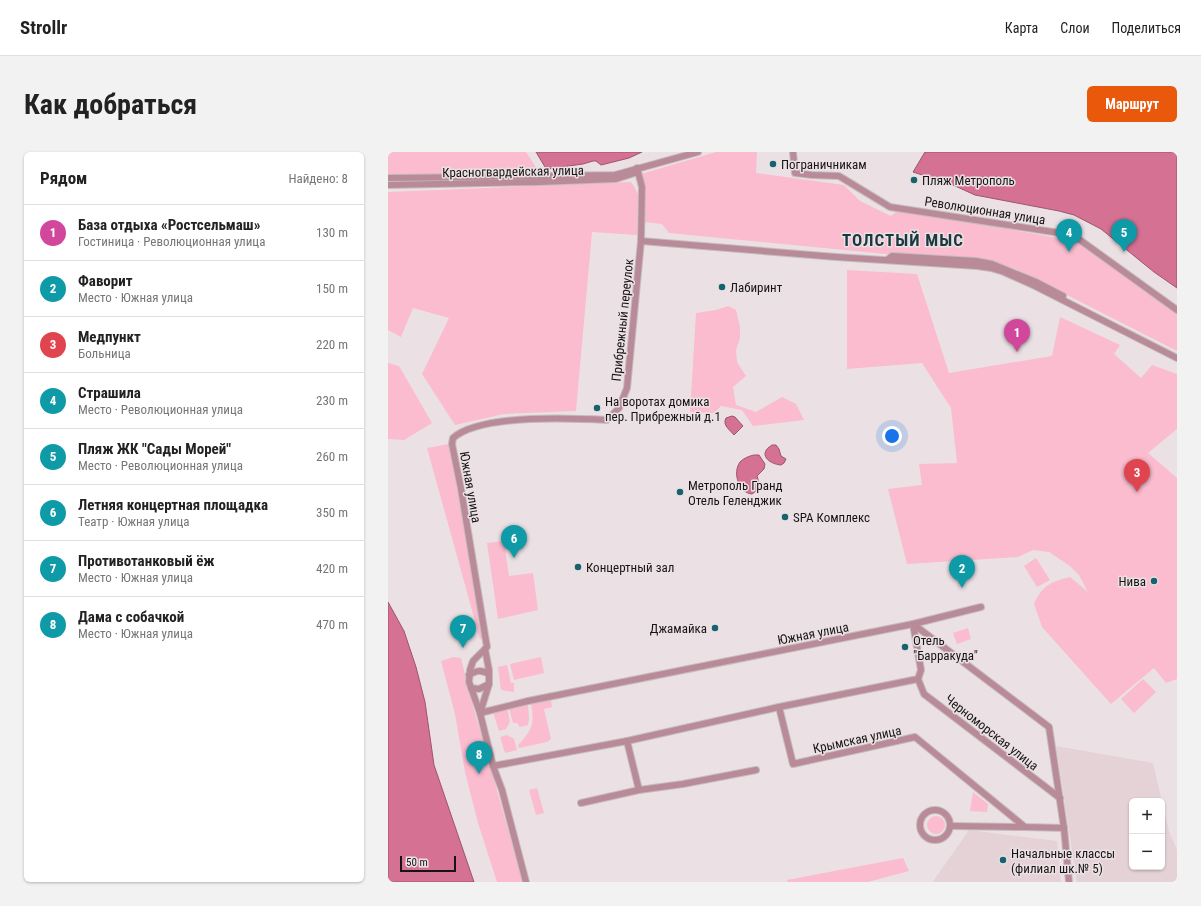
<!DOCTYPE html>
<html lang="ru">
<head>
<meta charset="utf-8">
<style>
	:root { --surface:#fff; --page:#f2f2f2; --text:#222; --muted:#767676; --line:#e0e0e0; --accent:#ea580c }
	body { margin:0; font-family:"Roboto Condensed",sans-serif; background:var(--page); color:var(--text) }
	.controls { position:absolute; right:12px; bottom:12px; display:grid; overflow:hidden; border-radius:6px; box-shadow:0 1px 3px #0004 }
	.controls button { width:36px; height:36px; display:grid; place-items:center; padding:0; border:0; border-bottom:1px solid var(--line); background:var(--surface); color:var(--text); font:20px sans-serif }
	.scale { position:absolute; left:12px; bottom:10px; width:56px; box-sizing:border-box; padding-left:4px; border:2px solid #181415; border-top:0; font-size:11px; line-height:14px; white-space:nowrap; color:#181415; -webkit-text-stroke:3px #ebe1e4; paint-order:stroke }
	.you { position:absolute; left:504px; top:284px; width:14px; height:14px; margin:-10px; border:3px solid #fff; border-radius:50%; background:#1a73e8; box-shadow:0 0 0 6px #1a73e833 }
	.badge { display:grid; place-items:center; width:26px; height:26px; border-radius:50%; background:var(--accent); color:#fff; font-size:13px; font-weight:700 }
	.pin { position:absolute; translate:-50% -33px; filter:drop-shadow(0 1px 2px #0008) }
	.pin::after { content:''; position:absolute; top:21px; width:14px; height:12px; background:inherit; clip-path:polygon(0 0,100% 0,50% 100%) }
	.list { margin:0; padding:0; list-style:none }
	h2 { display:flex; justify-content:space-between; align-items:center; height:52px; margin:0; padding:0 16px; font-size:17px }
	h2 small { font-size:13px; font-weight:400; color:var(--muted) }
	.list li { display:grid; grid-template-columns:26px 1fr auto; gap:12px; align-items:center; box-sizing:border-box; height:56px; padding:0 16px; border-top:1px solid var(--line) }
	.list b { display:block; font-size:15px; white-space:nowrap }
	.list p { margin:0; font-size:13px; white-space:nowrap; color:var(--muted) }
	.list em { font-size:13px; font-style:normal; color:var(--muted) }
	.map { position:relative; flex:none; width:789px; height:730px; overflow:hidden; border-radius:6px }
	header { display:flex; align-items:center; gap:24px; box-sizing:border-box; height:56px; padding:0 20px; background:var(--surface); border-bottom:1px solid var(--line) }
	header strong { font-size:19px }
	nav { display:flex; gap:22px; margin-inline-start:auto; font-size:14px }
	.intro { display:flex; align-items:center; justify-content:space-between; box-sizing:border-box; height:96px; padding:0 24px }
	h1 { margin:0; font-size:28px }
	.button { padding:10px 18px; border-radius:6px; background:var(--accent); color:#fff; font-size:14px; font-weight:700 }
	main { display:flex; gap:24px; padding:0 24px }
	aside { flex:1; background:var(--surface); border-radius:6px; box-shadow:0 1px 3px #0004 }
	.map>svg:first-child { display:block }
</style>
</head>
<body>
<header>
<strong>Strollr</strong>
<nav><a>Карта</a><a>Слои</a><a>Поделиться</a></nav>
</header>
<div class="intro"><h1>Как добраться</h1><a class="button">Маршрут</a></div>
<main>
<aside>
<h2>Рядом<small>Найдено: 8</small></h2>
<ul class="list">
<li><span class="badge" style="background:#d1479c">1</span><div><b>База отдыха «Ростсельмаш»</b><p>Гостиница · Революционная улица</p></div><em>130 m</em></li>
<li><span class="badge" style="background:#0f9aa8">2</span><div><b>Фаворит</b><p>Место · Южная улица</p></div><em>150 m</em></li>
<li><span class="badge" style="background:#e0444e">3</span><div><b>Медпункт</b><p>Больница</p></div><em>220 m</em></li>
<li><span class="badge" style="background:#0f9aa8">4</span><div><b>Страшила</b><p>Место · Революционная улица</p></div><em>230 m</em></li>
<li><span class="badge" style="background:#0f9aa8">5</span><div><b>Пляж ЖК &quot;Сады Морей&quot;</b><p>Место · Революционная улица</p></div><em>260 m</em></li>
<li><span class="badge" style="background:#0f9aa8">6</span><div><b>Летняя концертная площадка</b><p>Театр · Южная улица</p></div><em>350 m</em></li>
<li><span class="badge" style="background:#0f9aa8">7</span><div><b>Противотанковый ёж</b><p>Место · Южная улица</p></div><em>420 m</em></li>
<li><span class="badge" style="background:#0f9aa8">8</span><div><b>Дама с собачкой</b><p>Место · Южная улица</p></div><em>470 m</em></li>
</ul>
</aside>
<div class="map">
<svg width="789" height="730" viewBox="0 0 789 730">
	<rect width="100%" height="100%" fill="#ebe1e4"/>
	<g fill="#e5d2d7">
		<path d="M668 594 765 611 774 649H744V715H774V650L781 679 789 698V730H689Z"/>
		<path d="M581 678 669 689 673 730H546V728Z"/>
	</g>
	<g fill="#fabcce">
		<path d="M0 0H138L147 14 149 21 141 15 136 21 94 24 87 20 79 28 0 30Z"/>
		<path d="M328 0H369L368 21 456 33 472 49 503 64 509 59 591 72 687 89 731 119 789 162V199L628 117 596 107 508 103 281 81 274 72 256 70 253 22Z"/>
		<path d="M243 30 247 36 250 42 249 83 204 80 188 259 116 262 67 273 34 222 61 166 25 156 13 185 0 178V40Z"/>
		<path d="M459 118 529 122 561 221 664 204 672 165 732 193 726 202 753 226 764 213 789 222V277L760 301 789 326V527L778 531 766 516 723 552 654 475 646 452C655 433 662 430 682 425L700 440 691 423 682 414 661 400 645 398 630 405 519 412 500 337 534 333 531 312 569 311 563 256 534 211 459 217Z"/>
		<path d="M340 154 348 158 352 175V186L348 198 349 210 358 224 345 235 348 253 368 260 394 245 408 252 416 268 365 274 354 258 333 254 326 261 302 260 308 161 328 158Z"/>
		<path d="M0 211 11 214 44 271 16 288 0 287Z"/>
		<path d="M61 292 95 485 92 487 39 296Z"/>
		<path d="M116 389 121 424 145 421 150 458 110 467 99 391Z"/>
		<path d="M648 406 662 428 649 435 636 414Z"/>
		<path d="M580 476 583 487 569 492 565 481Z"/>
		<path d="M65 505 73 506 83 547 135 730H109L90 671 77 620 67 562 53 509Z"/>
		<path d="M153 505 156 521 126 528 122 512Z"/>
		<path d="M119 513 123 531H126V540L113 538 110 515Z"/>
		<path d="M755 527 768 540 746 561 733 547Z"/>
		<path d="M163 548 164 555 156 557 163 587 159 590 131 596 130 593C144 579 147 571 143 552Z"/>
		<path d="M140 553 141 566 140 573 132 575 129 571H125L121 556Z"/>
		<path d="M119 555 122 570 118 577 111 579 105 560Z"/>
		<path d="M119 583 126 587 129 598 117 601 112 585Z"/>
		<path d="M149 636 156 661 148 663 141 638Z"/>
		<path d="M585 640 600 652 599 660 582 659Z"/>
		<circle cx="548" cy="673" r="9"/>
		<path d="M515 706 521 719 480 730H400L399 728Z"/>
	</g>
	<g fill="#d57193" stroke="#9c556d">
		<path d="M148 0H254L241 6 213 13 208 9H205L195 12 159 17 157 15Z"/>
		<path d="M537 0H789V136L766 120 713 77 686 63 671 59 587 43 565 33 525 20Z"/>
		<path d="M344 264 347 265 355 274 346 283C342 278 334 273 338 266Z"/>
		<path d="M384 293H388L391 297 393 304 398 307 396 311 393 313C381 312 369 302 384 293Z"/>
		<path d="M366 303H371L377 312 376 317 369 324C372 333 372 337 364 342 351 341 344 321 352 310 356 306 361 304 366 303Z"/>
		<path d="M0 450 16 479 28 515 37 550 46 613 86 730H0Z"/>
	</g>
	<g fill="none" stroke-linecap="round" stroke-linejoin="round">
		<defs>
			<g id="street">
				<path d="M405 0 407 21 424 23 451 24 502 55 685 83 789 158"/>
				<path d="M0 26 227 23 310 0"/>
				<path d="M0 33 151 30 228 27 250 20"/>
				<path d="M253 89 448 105 589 114 603 116 616 120 645 133 789 206"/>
				<path d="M499 108 504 104 588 109 604 112 648 130 675 144"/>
				<path d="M97 497 85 509 82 518 81 530 92 561 105 614 114 638 138 730"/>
				<path d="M81 523C89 518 93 518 101 522"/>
				<path d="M530 527 536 542 672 646"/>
				<path d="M83 536 91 537 101 532"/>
				<path d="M391 555 405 612 527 585 637 675 676 676"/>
				<path d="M92 561 140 549 525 472 661 575 676 676 681 730"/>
				<path d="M92 561 101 532V518L97 497 99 495 73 337 64 292 65 286C92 262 183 266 219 268L231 256 239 236 253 89 254 35 249 16"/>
				<path d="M239 589 251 638 295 632 368 618"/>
				<path d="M105 614 239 589 391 555 530 527 533 518 525 472 593 455"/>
				<path d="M193 651 251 638"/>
				<circle cx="547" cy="673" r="15"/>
				<path d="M563 674 637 675"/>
			</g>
		</defs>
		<use href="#street" stroke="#c5bcbf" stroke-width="8"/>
		<use href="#street" stroke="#b98b98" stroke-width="6"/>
	</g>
	<g fill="#16626d" stroke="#ebe1e4" stroke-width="1.5">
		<circle cx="385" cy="12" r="4"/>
		<circle cx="526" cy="28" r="4"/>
		<circle cx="334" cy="135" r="4"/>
		<circle cx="209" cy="256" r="4"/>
		<circle cx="292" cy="340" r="4"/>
		<circle cx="397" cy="365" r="4"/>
		<circle cx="190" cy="415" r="4"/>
		<circle cx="766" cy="429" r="4"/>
		<circle cx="327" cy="476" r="4"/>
		<circle cx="517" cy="495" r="4"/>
		<circle cx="615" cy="708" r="4"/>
	</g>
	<g text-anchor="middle" stroke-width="3" stroke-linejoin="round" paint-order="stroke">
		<g font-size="13" fill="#181415" stroke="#ebe1e4" text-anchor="start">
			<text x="393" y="17">Пограничникам</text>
			<text x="534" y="33">Пляж Метрополь</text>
			<text x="342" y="140">Лабиринт</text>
			<text x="217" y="254">На воротах домика<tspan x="217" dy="15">пер. Прибрежный д.1</tspan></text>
			<text x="300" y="338">Метрополь Гранд<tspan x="300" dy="15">Отель Геленджик</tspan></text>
			<text x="405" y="370">SPA Комплекс</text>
			<text x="198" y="420">Концертный зал</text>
			<text x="758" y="434" text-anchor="end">Нива</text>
			<text x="319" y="481" text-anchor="end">Джамайка</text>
			<text x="525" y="493">Отель<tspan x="525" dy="15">"Барракуда"</tspan></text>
			<text x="623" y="706">Начальные классы<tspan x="623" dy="15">(филиал шк.№ 5)</tspan></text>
		</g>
		<g font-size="13" fill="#181415" stroke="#ebe1e4">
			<text transform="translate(125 19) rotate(-1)" y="5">Красногвардейская улица</text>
			<text transform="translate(597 58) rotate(9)" y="5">Революционная улица</text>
			<text transform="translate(234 168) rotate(-84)" y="5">Прибрежный переулок</text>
			<text transform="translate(83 335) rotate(80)" y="5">Южная улица</text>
			<text transform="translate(425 481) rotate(-11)" y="5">Южная улица</text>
			<text transform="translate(604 580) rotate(38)" y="5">Черноморская улица</text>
			<text transform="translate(469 587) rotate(-12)" y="5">Крымская улица</text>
		</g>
		<g font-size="17" font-weight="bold" letter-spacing="1" fill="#18393f" stroke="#ebe1e4">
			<text x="515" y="94">ТОЛСТЫЙ МЫС</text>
		</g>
	</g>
</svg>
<div class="controls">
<button>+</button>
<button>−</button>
</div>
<div class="scale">50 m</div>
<div class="you"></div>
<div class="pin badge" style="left:629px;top:200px;background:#d1479c">1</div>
<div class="pin badge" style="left:574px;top:436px;background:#0f9aa8">2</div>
<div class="pin badge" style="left:749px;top:340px;background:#e0444e">3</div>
<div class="pin badge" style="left:681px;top:100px;background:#0f9aa8">4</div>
<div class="pin badge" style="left:736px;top:100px;background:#0f9aa8">5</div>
<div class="pin badge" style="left:126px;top:406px;background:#0f9aa8">6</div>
<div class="pin badge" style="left:75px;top:496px;background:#0f9aa8">7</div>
<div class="pin badge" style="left:91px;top:622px;background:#0f9aa8">8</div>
</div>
</main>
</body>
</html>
